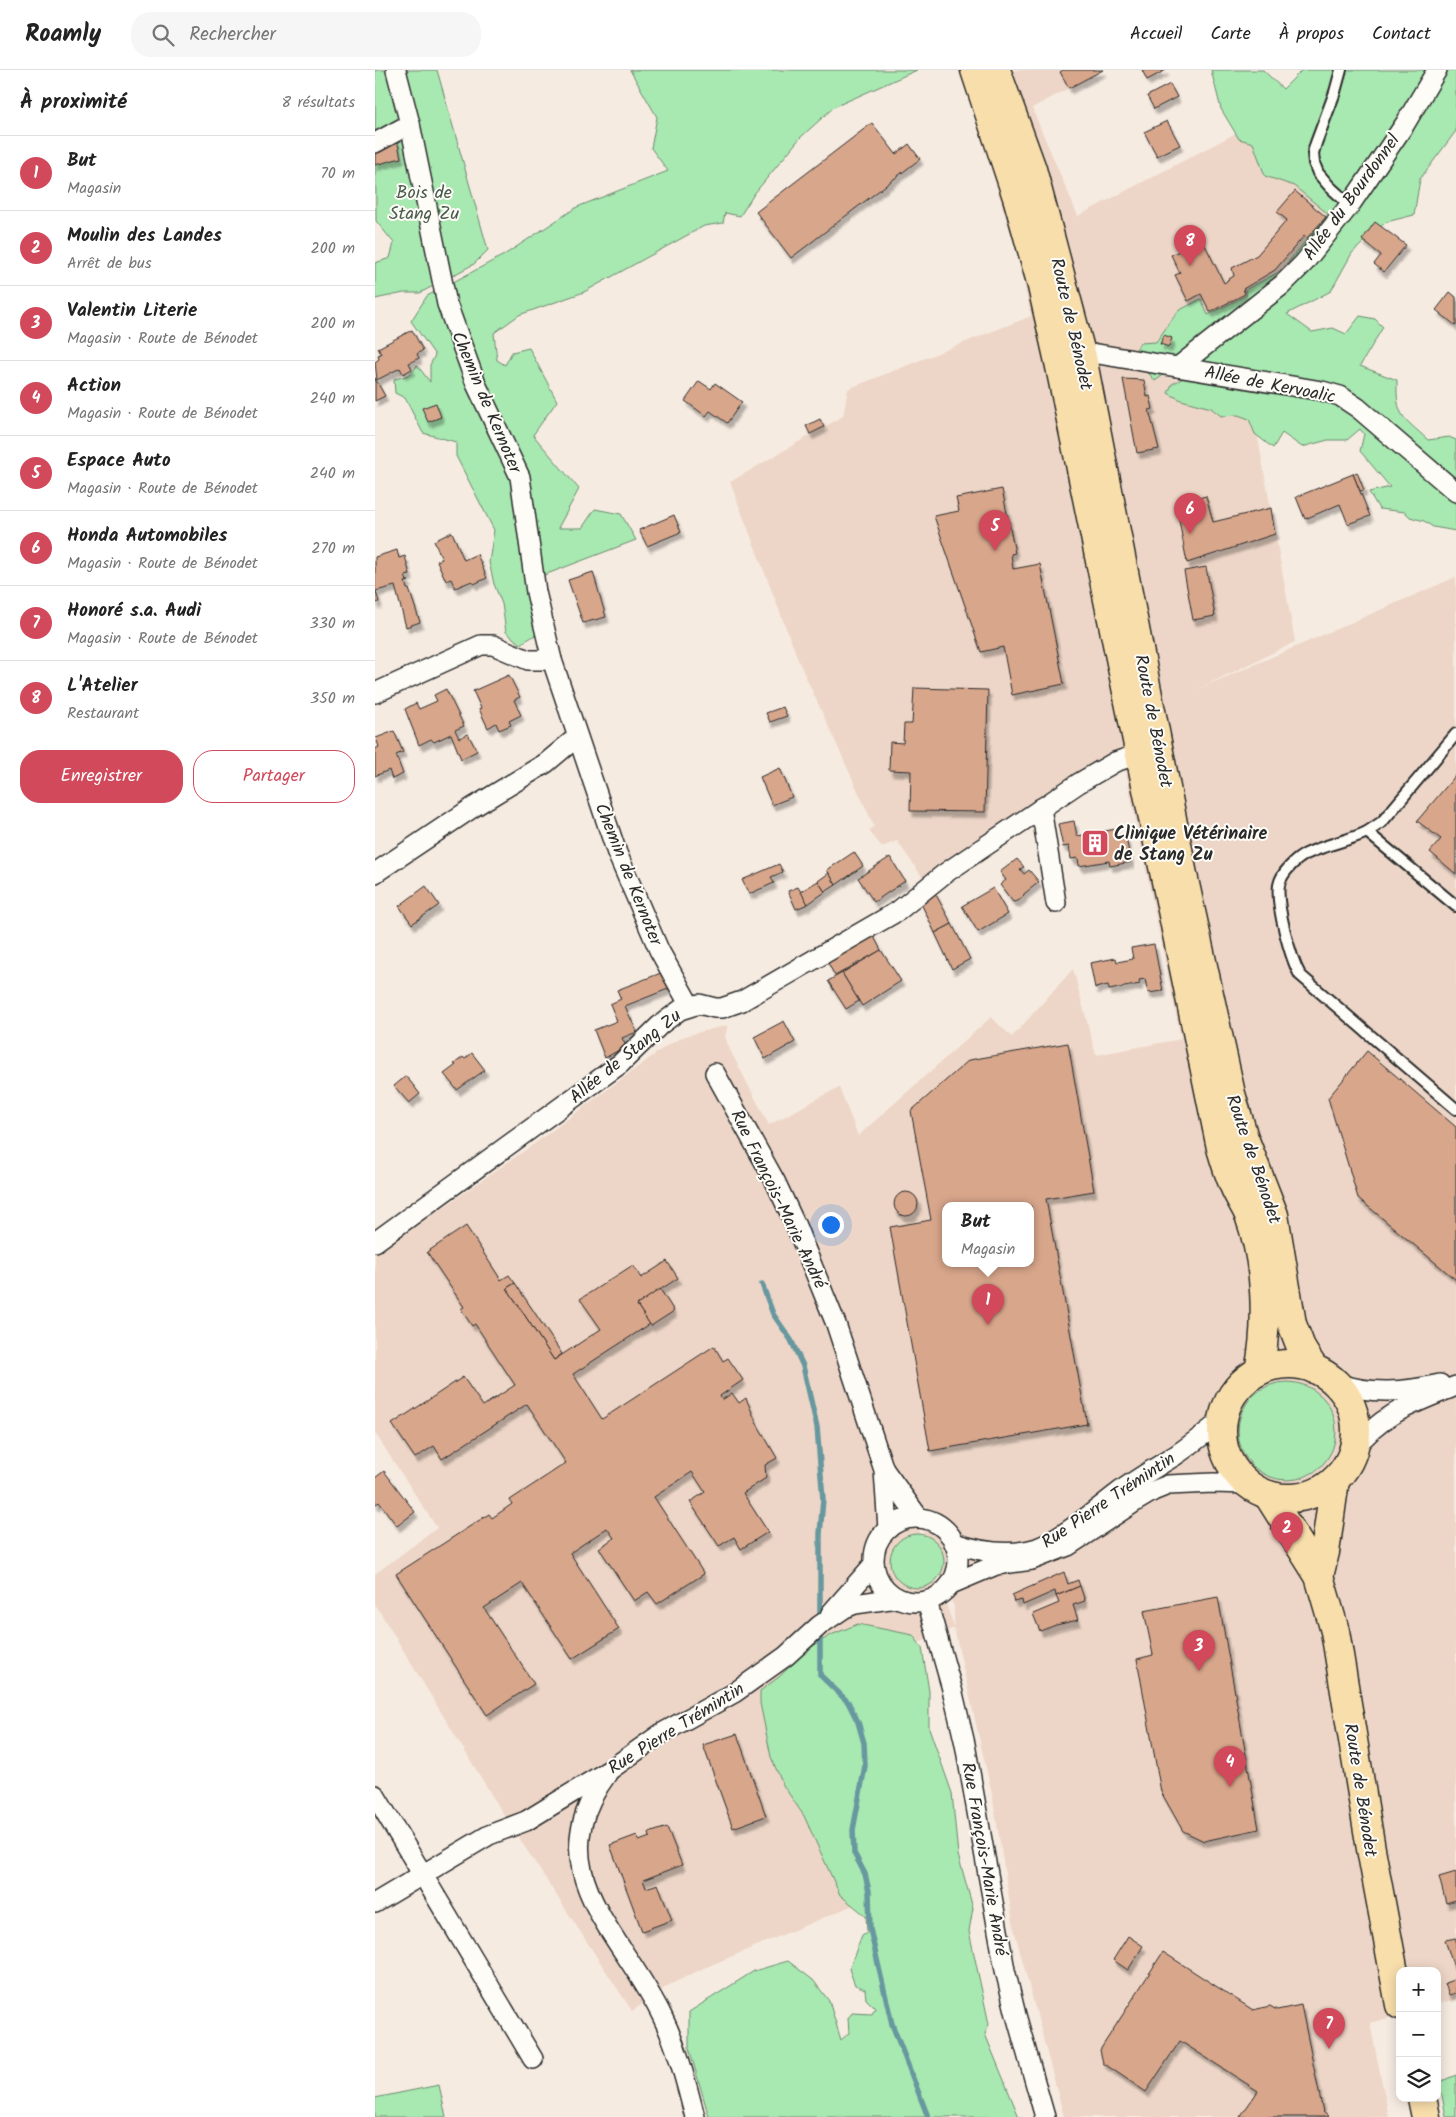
<!DOCTYPE html>
<html lang="fr">
<head>
<meta charset="utf-8">
<style>
	:root { --surface:#fff; --page:#f6f6f6; --text:#222; --muted:#767676; --line:#e0e0e0; --accent:#d1495b }
	body { margin:0; font-family:Kalam,sans-serif; background:var(--page); color:var(--text) }
	.controls { position:absolute; right:15px; bottom:15px; display:grid; overflow:hidden; border-radius:10px; box-shadow:0 2px 12px #0003 }
	.controls button { width:45px; height:45px; display:grid; place-items:center; padding:0; border:0; border-bottom:1px solid var(--line); background:var(--surface); color:var(--text); font:25px sans-serif }
	.you { position:absolute; left:455px; top:1154px; width:18px; height:18px; margin:-12px; border:4px solid #fff; border-radius:50%; background:#1a73e8; box-shadow:0 0 0 8px #1a73e833 }
	.badge { display:grid; place-items:center; width:32px; height:32px; border-radius:50%; background:var(--accent); color:#fff; font-size:16px; font-weight:700 }
	.pin { position:absolute; translate:-50% -41px; filter:drop-shadow(0 1px 2px #0008) }
	.pin::after { content:''; position:absolute; top:26px; width:18px; height:15px; background:inherit; clip-path:polygon(0 0,100% 0,50% 100%) }
	.popup { position:absolute; left:567px; top:1132px; width:92px; height:65px; box-sizing:border-box; display:grid; place-content:center; border-radius:10px; background:var(--surface); filter:drop-shadow(0 1px 4px #0005); font-size:16px; white-space:nowrap; color:var(--muted) }
	.popup b { font-size:19px; color:var(--text) }
	.popup::after { content:''; position:absolute; left:50%; top:100%; margin-left:-10px; border:10px solid transparent; border-top-color:var(--surface) }
	.list { margin:0; padding:0; list-style:none }
	h2 { display:flex; justify-content:space-between; align-items:center; height:65px; margin:0; padding:0 20px; font-size:21px }
	h2 small { font-size:16px; font-weight:400; color:var(--muted) }
	.list li { display:grid; grid-template-columns:32px 1fr auto; gap:15px; align-items:center; box-sizing:border-box; height:75px; padding:0 20px; border-top:1px solid var(--line) }
	.list b { display:block; font-size:19px; white-space:nowrap }
	.list p { margin:0; font-size:16px; white-space:nowrap; color:var(--muted) }
	.list em { font-size:16px; font-style:normal; color:var(--muted) }
	.actions { display:flex; gap:10px; padding:15px 20px }
	.actions a { flex:1; padding:11px 0; border:1px solid var(--accent); border-radius:20px; text-align:center; font-size:18px; color:var(--accent) }
	.actions .main { background:var(--accent); color:#fff }
	.icon { flex:none; width:28px; height:28px; fill:none; stroke:currentColor; stroke-width:2; stroke-linecap:round; stroke-linejoin:round }
	.map { position:relative; flex:none; width:1081px; height:2047px; overflow:hidden }
	header { display:flex; align-items:center; gap:30px; box-sizing:border-box; height:70px; padding:0 25px; background:var(--surface); border-bottom:1px solid var(--line) }
	header strong { font-size:24px }
	nav { display:flex; gap:28px; margin-inline-start:auto; font-size:18px }
	.search { width:350px; height:45px; background:var(--page); display:flex; align-items:center; gap:12px; box-sizing:border-box; padding:0 18px; border-radius:20px; color:var(--muted); font-size:19px }
	main { display:flex }
	aside { flex:1; background:var(--surface) }
	.map>svg:first-child { display:block }
</style>
</head>
<body>
<header>
<strong>Roamly</strong>
<div class="search"><svg class="icon" aria-label="search" viewBox="0 0 24 24"><circle cx="10" cy="10" r="6"/><path d="M15 15l6 6"/></svg>Rechercher</div>
<nav><a>Accueil</a><a>Carte</a><a>À propos</a><a>Contact</a></nav>
</header>
<main>
<aside>
<h2>À proximité<small>8 résultats</small></h2>
<ul class="list">
<li><span class="badge">1</span><div><b>But</b><p>Magasin</p></div><em>70 m</em></li>
<li><span class="badge">2</span><div><b>Moulin des Landes</b><p>Arrêt de bus</p></div><em>200 m</em></li>
<li><span class="badge">3</span><div><b>Valentin Literie</b><p>Magasin · Route de Bénodet</p></div><em>200 m</em></li>
<li><span class="badge">4</span><div><b>Action</b><p>Magasin · Route de Bénodet</p></div><em>240 m</em></li>
<li><span class="badge">5</span><div><b>Espace Auto</b><p>Magasin · Route de Bénodet</p></div><em>240 m</em></li>
<li><span class="badge">6</span><div><b>Honda Automobiles</b><p>Magasin · Route de Bénodet</p></div><em>270 m</em></li>
<li><span class="badge">7</span><div><b>Honoré s.a. Audi</b><p>Magasin · Route de Bénodet</p></div><em>330 m</em></li>
<li><span class="badge">8</span><div><b>L'Atelier</b><p>Restaurant</p></div><em>350 m</em></li>
</ul>
<div class="actions"><a class="main">Enregistrer</a><a>Partager</a></div>
</aside>
<div class="map">
<svg width="1081" height="2047" viewBox="0 0 1081 2047">
	<defs>
		<filter id="shadow"><feDropShadow dx="3" dy="5.5" stdDeviation="1" flood-color="#0004"/></filter>
	</defs>
	<rect width="100%" height="100%" fill="#f6ebe1"/>
	<filter id="ink" filterUnits="userSpaceOnUse"><feTurbulence type="fractalNoise" baseFrequency=".02" numOctaves="2"/><feDisplacementMap in="SourceGraphic" scale="10" xChannelSelector="R" yChannelSelector="G"/><feConvolveMatrix kernelMatrix="1 2 1 2 8 2 1 2 1" color-interpolation-filters="sRGB"/></filter>
	<g filter="url(#ink)">
		<path fill="#edd6c7" fill-rule="evenodd" d="M590 0H728L657 38 703 146 890 48 963 141 891 220 791 284 740 278 741 297 875 324 920 572 821 620 1081 507V1929L1062 1934V1901H1025V1945L995 1953 1014 2047H689L639 1859 617 1724 579 1558 539 1575 488 1831 329 1898 294 1915 257 1941 127 1742 0 1534V1504L62 1458 0 1363V1185L159 1074 291 976 310 966 353 955 350 966 354 978 394 1055 464 1017 483 1066 616 947 637 967 698 899 721 985 806 969 746 679 548 808 522 771 507 777 494 761 499 756 424 592 355 412 468 346 473 319 656 246 642 183 596 35 584 3ZM570 1136H656V1194H570ZM526 1407 579 1537V1556L525 1408Z"/>
		<g fill="#a8e8b1" stroke="#6a8a6e">
			<path d="M0 0H62L113 180 99 194 45 223H29L0 229V193L15 188 19 173 1 151Z"/>
			<path d="M255 0H542L459 37 425 68 379 124 365 146 350 143 348 153 329 156 209 222 144 245 119 263 122 290 130 295 137 282 154 278 182 331 158 365 204 419 183 458H207L220 439 246 444 261 470 164 507 162 564 145 574 131 562 127 534 119 514 114 492 119 460 81 386V372L48 363 30 328 20 323 19 309C29 307 37 305 42 295L55 312V295L60 285 36 251 52 226 129 185 202 137 293 101 276 78 282 47Z"/>
			<path d="M836 0H888L908 19 927 0H1081V61L1045 109 1039 145 1011 152 977 183 956 221 912 244 937 262 958 258 971 264 985 246 1000 249 1008 257 985 296 1022 310C1021 347 1027 346 1053 370L1074 367 1081 370V461L1058 457 1049 451 1035 447 1030 442 1004 439 994 422 1015 417 985 381 989 364 985 359 972 370H953L927 377 907 363 898 378 880 364 874 349 863 345 846 346 836 338 806 330 793 323 797 314 822 301H794L780 311 758 284 765 273 781 272 803 241 826 229 833 245 872 225 870 220 906 201 953 144 919 116 890 106 878 73 864 69 846 39Z"/>
			<circle cx="912" cy="1361" r="49"/>
			<circle cx="542" cy="1491" r="27"/>
			<path d="M483 1554 538 1565 547 1578 554 1621V1658L577 1723 583 1785 598 1838 594 1861 614 1954 610 1964 644 2047H334L314 1978V1942L379 1901 413 1891 438 1910 454 1931 466 1970 474 1963 473 1948 477 1943 497 1944 500 1938 491 1929 490 1919 480 1915 474 1899 487 1865 492 1862 491 1846 465 1825 429 1746 408 1715 396 1687 385 1633V1621L404 1607 433 1579 456 1565Z"/>
			<path d="M1081 2005V2047H1071L1067 2025 1062 2013Z"/>
			<path d="M64 2015 71 2047H0V2028Z"/>
		</g>
		<g fill="none" stroke-linecap="round" stroke-linejoin="round">
			<g stroke="#68989f" stroke-width="5.5">
				<path d="M387 1214 398 1244 416 1270 428 1296 442 1357 448 1429 445 1464V1549"/>
				<path d="M445 1561V1605L473 1632 483 1652 489 1673 490 1696 478 1760 479 1783 490 1804 494 1821 495 1859 517 1954 553 2047"/>
			</g>
		</g>
		<g fill="#d8a68b" stroke="#2b2b2b" fill-rule="evenodd" filter="url(#shadow)">
			<path d="M688 0H728L694 18 685 2Z"/>
			<path d="M767 0H791L772 10Z"/>
			<path d="M795 14 802 27 779 39 772 26Z"/>
			<path d="M792 51 805 75 782 86 769 62Z"/>
			<path d="M497 53 521 84 534 74 545 89 416 188 381 142Z"/>
			<path d="M22 69 26 88 0 95V79Z"/>
			<path d="M920 121 951 147 932 168 929 166 900 200 868 219 870 224 835 242 826 224 813 231 800 205 805 203 796 185 827 169 849 213 852 211V210L859 206 857 198 882 185 912 150 902 142Z"/>
			<path d="M1000 152 1031 175 1009 202 999 194 1006 185 987 170Z"/>
			<path d="M1075 222 1081 227V256L1061 240Z"/>
			<path d="M37 260 48 280 42 284 44 288 34 293 37 299 28 304 25 298 2 310 0 292 4 289 3 285 6 284 3 278Z"/>
			<path d="M789 265 797 268 794 277 785 274Z"/>
			<path d="M0 308 10 326 0 331Z"/>
			<path d="M748 309 769 310 772 327 775 326 778 339 774 340 784 379 762 383Z"/>
			<path d="M324 311 336 319 340 313 367 332 352 353 335 341 331 346 310 331Z"/>
			<path d="M61 333 66 347 53 352 47 338Z"/>
			<path d="M445 349 449 357 435 364 431 356Z"/>
			<path d="M982 402 989 420 985 421 978 404Z"/>
			<path d="M978 404 995 446 973 454 965 434 930 449 921 427Z"/>
			<path d="M627 419 640 483 636 484 638 499 665 494 689 614 637 625 628 577 606 582 559 446 584 441 581 428Z"/>
			<path d="M831 426 838 452 896 438 900 464 812 493 801 434Z"/>
			<path d="M299 445 306 462 272 476 264 460Z"/>
			<path d="M77 462 89 490 102 484 112 508 99 514 97 511 80 518 76 509 71 511 62 491 67 489 59 471Z"/>
			<path d="M22 480 24 488 30 486 35 505 30 506 32 511H34L30 512 32 519H34L45 552 31 557 20 516 1 521 4 532 0 533V487Z"/>
			<path d="M831 497 840 546 818 550 809 501Z"/>
			<path d="M218 502 231 547 208 553 193 510Z"/>
			<path d="M134 605 145 627 139 630 146 645 134 651 136 655 124 660 121 653 113 658 104 639 106 638 98 621Z"/>
			<path d="M539 618 613 620 610 742 535 741 536 701 514 700 515 672 528 673 529 654H537Z"/>
			<path d="M71 619 89 656 80 660 84 668 93 664 102 681 86 689 76 664 59 672 56 669 44 675 30 639 41 633 44 639 62 631 59 625Z"/>
			<path d="M408 637 412 646 395 652 391 643Z"/>
			<path d="M19 661 28 682 21 685 28 704 17 709 14 700 0 706V679L4 677 1 668Z"/>
			<path d="M405 698 417 727 397 735 385 707Z"/>
			<path d="M1081 705V804L1055 782 1066 769 1042 751Z"/>
			<path d="M699 751 702 766 741 759 743 770 751 768 756 792 735 796 734 791 704 796 703 788 696 789 694 776 688 777 683 754Z"/>
			<path d="M479 782 488 796 461 815 452 800Z"/>
			<path d="M515 787 530 811 499 832 483 808Z"/>
			<path d="M642 789 649 797 645 799 649 804 654 800 664 812 649 824 648 827 643 831 638 832 625 815 631 810 625 802Z"/>
			<path d="M404 794 408 802 396 807 399 813 374 824 367 810Z"/>
			<path d="M454 803 461 815 450 822 443 811Z"/>
			<path d="M443 811 450 822 433 834 425 822Z"/>
			<path d="M51 816 64 835 37 854 24 836Z"/>
			<path d="M423 817 433 834 421 839 413 821Z"/>
			<path d="M618 818 633 844 603 862 587 836Z"/>
			<path d="M559 821 577 854 560 863 545 831Z"/>
			<path d="M577 854 595 889 577 899 560 863Z"/>
			<path d="M497 863 506 880 460 906 453 893Z"/>
			<path d="M779 874 788 921 773 923 770 909 764 910 765 914 734 920 733 915 720 918 715 893 741 888 742 892 758 889 756 878Z"/>
			<path d="M506 880 526 911 487 936 467 903Z"/>
			<path d="M291 901 298 917 250 936 262 962 247 968 251 976 230 988 219 960 242 951 235 934 246 929 242 920Z"/>
			<path d="M467 903 484 931 471 939 453 911Z"/>
			<path d="M409 951 420 972 390 989 379 967Z"/>
			<path d="M693 973 719 1121 671 1129 712 1354 555 1381 515 1157 556 1150 536 1041 594 990ZM570 1136H656V1194H570Z"/>
			<path d="M992 981 1081 1057V1210L983 1128 953 1028Z"/>
			<path d="M97 983 110 1000 82 1020 69 1004 81 995 79 994 88 987 90 989Z"/>
			<path d="M31 1006 45 1024 34 1033 19 1016Z"/>
			<circle cx="531" cy="1134" r="12"/>
			<path d="M91 1156 126 1210 134 1205 140 1213 132 1218 179 1290 226 1259 205 1229 258 1195 266 1208 292 1191 303 1208 262 1235 275 1254 198 1304 227 1349 339 1276 348 1291 353 1288 368 1310 345 1326 347 1330 357 1323 364 1333 371 1328 381 1352 402 1388 390 1395 391 1408 368 1423 393 1462 366 1479 359 1467 344 1476 315 1432 330 1422 317 1402 279 1427 329 1504 282 1534 273 1522 259 1531 224 1478 239 1468 232 1458 195 1483 244 1559 197 1589 147 1513 109 1538 159 1614 112 1645 21 1504 114 1444 117 1448 137 1434 135 1430 191 1393 152 1334 67 1389 59 1376 40 1388 17 1354 88 1307 108 1336 140 1315 100 1254 97 1256 86 1239 89 1237 52 1182Z"/>
			<path d="M140 1213 187 1284 179 1290 132 1218Z"/>
			<path d="M285 1219 299 1241 276 1256 262 1235Z"/>
			<path d="M9 1401 40 1442 22 1456 4 1432 0 1435V1408Z"/>
			<path d="M689 1502 693 1514 703 1510 705 1516 681 1526 680 1521 648 1535 647 1530 639 1532 637 1525Z"/>
			<path d="M705 1516 710 1531 698 1535 703 1550 681 1555 665 1561 658 1544 684 1533 681 1526Z"/>
			<path d="M843 1527 884 1759 829 1771 808 1761 786 1722 762 1589 778 1585 769 1541Z"/>
			<path d="M362 1664 391 1746 358 1758 328 1675Z"/>
			<path d="M292 1757 307 1795 268 1810 271 1818 283 1814 297 1850 267 1861 235 1775 262 1765 264 1771 275 1767 274 1763Z"/>
			<path d="M1081 1802V1830L1071 1833 1064 1807Z"/>
			<path d="M753 1866 768 1876 753 1900 738 1890Z"/>
			<path d="M1081 1868V1904L1070 1870Z"/>
			<path d="M788 1882 878 1940 895 1936 902 1940 926 1935 948 2042 954 2047H865L883 2021 805 1971 771 2022 728 1993 725 1980Z"/>
			<path d="M1081 1909V1923L1074 1925 1070 1913Z"/>
		</g>
		<g fill="none" stroke-linecap="round" stroke-linejoin="round">
			<defs>
				<g id="lane">
					<path d="M966 0 960 22 941 73 938 83 939 93 943 103 955 117 975 135"/>
					<path d="M992 762 1007 752 1081 664"/>
					<path d="M1081 836 992 762C973 771 951 774 931 784 921 789 906 803 904 815 901 835 915 887 925 905L1081 1039"/>
				</g>
				<g id="street">
					<path d="M21 0 35 54 72 234 101 314 145 407 161 522 177 590 242 783 284 880 315 936"/>
					<path d="M0 73 35 54"/>
					<path d="M698 281 707 287 723 284 947 321 965 326 983 338 1081 422"/>
					<path d="M803 297 907 215 929 193 975 135 1030 54 1062 0"/>
					<path d="M0 623 106 575H118L153 590H177"/>
					<path d="M666 738 681 833"/>
					<path d="M0 803 97 738 171 693 202 667"/>
					<path d="M340 1003 400 1111 421 1156 461 1254 509 1400 513 1459"/>
					<path d="M0 1172 245 994 285 955 305 940 324 934 340 938H347L367 931 523 841 569 804 704 713 740 692 764 684"/>
					<path d="M961 1313C997 1325 1029 1322 1065 1314"/>
					<path d="M978 1380C1008 1342 1038 1334 1081 1316"/>
					<path d="M510 1401 544 1448"/>
					<circle cx="541" cy="1490" r="42"/>
					<path d="M579 1473C606 1482 634 1487 662 1478 685 1470 723 1438 744 1422 762 1408 782 1397 801 1385 817 1374 832 1362 847 1350"/>
					<path d="M576 1514 621 1495 657 1490 693 1476 763 1430 778 1421 793 1415 838 1413 873 1414"/>
					<path d="M552 1531 577 1619 590 1674 630 1900 641 1945 670 2047"/>
					<path d="M456 1543 499 1494"/>
					<path d="M232 1704C160 1801 247 1862 287 1946 303 1978 311 2013 320 2047"/>
					<path d="M0 1725 158 1989"/>
					<path d="M0 1833 114 1765 151 1751 236 1699 287 1663 359 1623 411 1586 445 1555 470 1538 480 1534 522 1528"/>
				</g>
				<g id="primary">
					<path d="M600 0 642 127 666 212 684 292 846 1078C850 1092 854 1105 860 1118 864 1127 870 1136 874 1145 891 1192 894 1252 884 1301"/>
					<path d="M621 0 657 99 707 287 808 805 856 1024 869 1068 899 1145 917 1254 927 1280 939 1299"/>
					<circle cx="914" cy="1361" r="67"/>
					<path d="M893 1425 944 1506 960 1561 996 1779 1025 1935"/>
					<path d="M944 1506 950 1482 960 1410"/>
					<path d="M1047 2028 1051 2047"/>
				</g>
			</defs>
			<use href="#lane" stroke="#2b2b2b" stroke-width="14"/>
			<use href="#street" stroke="#2b2b2b" stroke-width="22"/>
			<use href="#primary" stroke="#2b2b2b" stroke-width="31"/>
			<use href="#lane" stroke="#fdfcf7" stroke-width="10"/>
			<use href="#street" stroke="#fdfcf7" stroke-width="19"/>
			<use href="#primary" stroke="#f8deab" stroke-width="28"/>
		</g>
	</g>
	<defs>
		<symbol id="building-square" viewBox="-11 -11 22 22"><rect x="-9" y="-9" width="18" height="18" rx="4" fill="#d1495b" stroke="#fdfcf7"/><path d="M-4-6H4V6H1V3H-1V6H-4ZM-2.5-4.3h1.7v1.8h-1.7ZM.8-4.3h1.7v1.8H.8ZM-2.5-1h1.7V.8h-1.7ZM.8-1h1.7V.8H.8Z" fill="#fff"/></symbol>
	</defs>
	<g fill-rule="evenodd">
		<use href="#building-square" x="704" y="757" width="32" height="32"/>
	</g>
	<g text-anchor="middle" stroke-width="4" stroke-linejoin="round" paint-order="stroke">
		<g font-size="18" fill="#4a5a4c" stroke="#fdfcf7">
			<text x="49" y="128">Bois de<tspan x="49" dy="21">Stang Zu</tspan></text>
		</g>
		<g font-size="18" fill="#2b2b2b" stroke="#fdfcf7">
			<text transform="translate(976 127) rotate(-54)" y="6">Allée du Bourdonnel</text>
			<text transform="translate(697 254) rotate(77)" y="6">Route de Bénodet</text>
			<text transform="translate(895 314) rotate(11)" y="6">Allée de Kervoalic</text>
			<text transform="translate(112 332) rotate(67)" y="6">Chemin de Kernoter</text>
			<text transform="translate(779 651) rotate(79)" y="6">Route de Bénodet</text>
			<text transform="translate(254 804) rotate(68)" y="6">Chemin de Kernoter</text>
			<text transform="translate(250 986) rotate(-39)" y="6">Allée de Stang Zu</text>
			<text transform="translate(879 1089) rotate(71)" y="6">Route de Bénodet</text>
			<text transform="translate(404 1129) rotate(64)" y="6">Rue François-Marie André</text>
			<text transform="translate(733 1430) rotate(-34)" y="6">Rue Pierre Trémintin</text>
			<text transform="translate(301 1658) rotate(-32)" y="6">Rue Pierre Trémintin</text>
			<text transform="translate(986 1720) rotate(81)" y="6">Route de Bénodet</text>
			<text transform="translate(610 1789) rotate(80)" y="6">Rue François-Marie André</text>
		</g>
		<g font-size="18" font-weight="bold" fill="#2b2b2b" stroke="#fdfcf7" text-anchor="start">
			<text x="739" y="769">Clinique Vétérinaire<tspan x="739" dy="21">de Stang Zu</tspan></text>
		</g>
	</g>
</svg>
<div class="controls">
<button>+</button>
<button>−</button>
<button><svg class="icon" aria-label="layers" viewBox="0 0 24 24"><path d="M12 4l9 5-9 5-9-5zM3 14l9 5 9-5"/></svg></button>
</div>
<div class="you"></div>
<div class="pin badge" style="left:613px;top:1255px">1</div>
<div class="popup"><b>But</b>Magasin</div>
<div class="pin badge" style="left:912px;top:1483px">2</div>
<div class="pin badge" style="left:824px;top:1601px">3</div>
<div class="pin badge" style="left:855px;top:1717px">4</div>
<div class="pin badge" style="left:620px;top:481px">5</div>
<div class="pin badge" style="left:815px;top:464px">6</div>
<div class="pin badge" style="left:954px;top:1979px">7</div>
<div class="pin badge" style="left:815px;top:196px">8</div>
</div>
</main>
</body>
</html>
